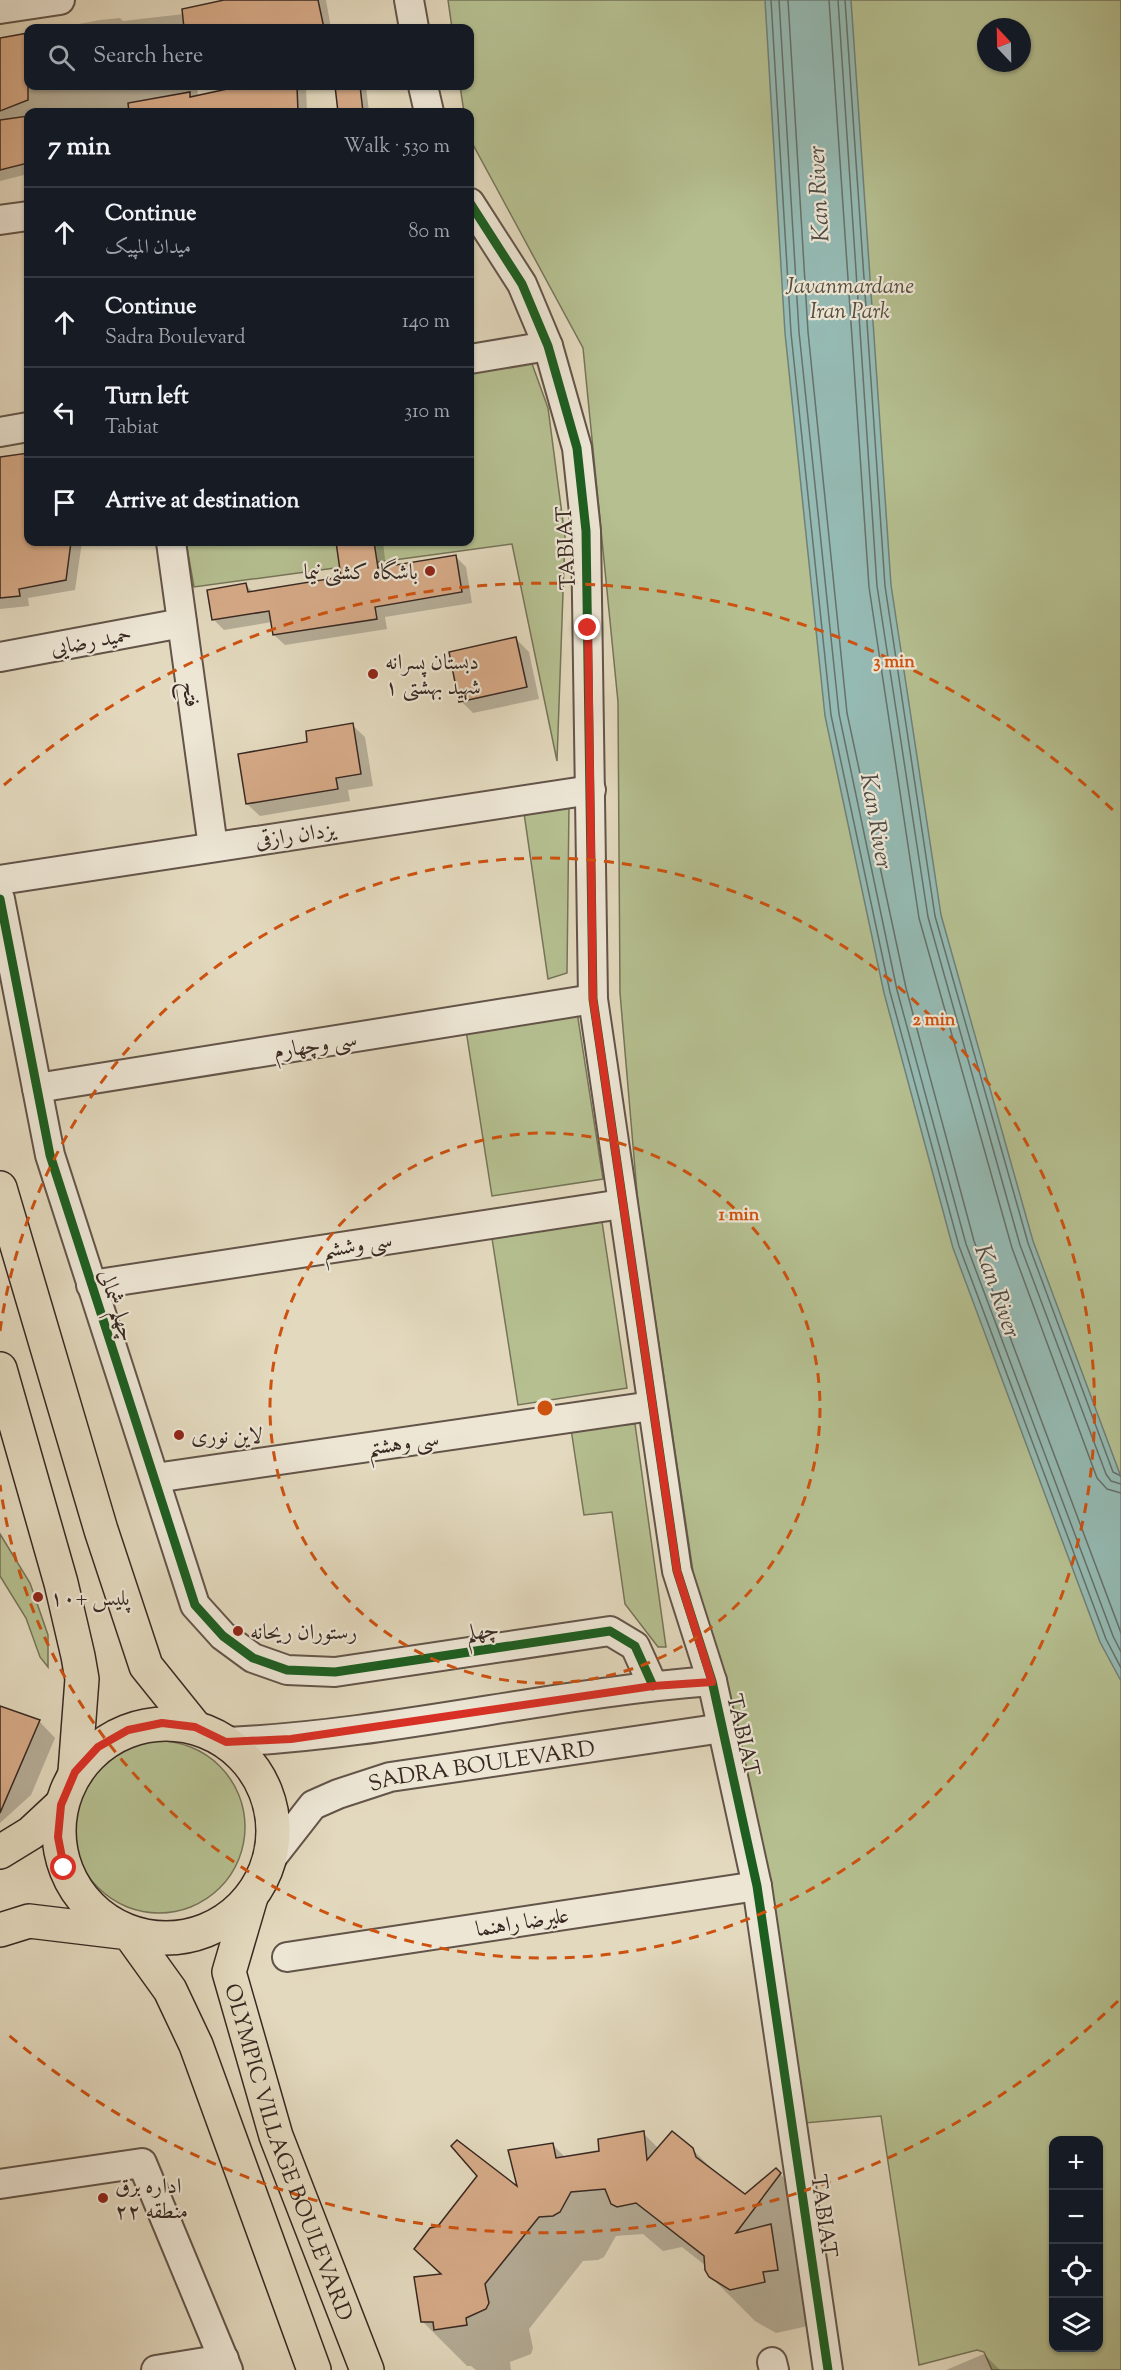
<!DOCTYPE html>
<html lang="en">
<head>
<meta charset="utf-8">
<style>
	:root { --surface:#171b24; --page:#242831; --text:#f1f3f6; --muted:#9ea1a6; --line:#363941 }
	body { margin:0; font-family:"Sorts Mill Goudy",Amiri,serif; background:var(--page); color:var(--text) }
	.controls { position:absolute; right:18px; bottom:18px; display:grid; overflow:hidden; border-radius:12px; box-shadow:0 2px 4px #0004 }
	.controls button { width:54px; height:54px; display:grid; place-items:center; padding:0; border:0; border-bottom:2px solid var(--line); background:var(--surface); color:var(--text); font:30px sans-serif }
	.compass { position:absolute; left:977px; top:18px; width:54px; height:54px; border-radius:50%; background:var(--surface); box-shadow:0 2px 4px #0004; rotate:338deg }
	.stop { position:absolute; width:18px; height:18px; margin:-14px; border:4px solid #d93025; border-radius:50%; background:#fff }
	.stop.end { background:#d93025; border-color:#fff; box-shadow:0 2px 6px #0008 }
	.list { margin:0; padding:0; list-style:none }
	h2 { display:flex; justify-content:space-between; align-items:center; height:78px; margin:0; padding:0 24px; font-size:26px }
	h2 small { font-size:20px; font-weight:400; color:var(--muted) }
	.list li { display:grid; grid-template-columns:39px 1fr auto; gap:18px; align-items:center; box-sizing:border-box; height:90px; padding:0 24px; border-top:2px solid var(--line) }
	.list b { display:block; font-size:22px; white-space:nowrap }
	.list p { margin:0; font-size:20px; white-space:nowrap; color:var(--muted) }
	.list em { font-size:20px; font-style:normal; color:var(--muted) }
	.icon { flex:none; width:33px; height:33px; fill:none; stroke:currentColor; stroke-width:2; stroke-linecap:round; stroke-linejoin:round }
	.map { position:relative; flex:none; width:1121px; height:2370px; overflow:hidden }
	.search { position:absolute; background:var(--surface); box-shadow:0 2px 4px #0004; left:24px; top:24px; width:450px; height:66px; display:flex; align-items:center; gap:15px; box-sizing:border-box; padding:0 21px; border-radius:12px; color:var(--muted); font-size:22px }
	.panel { position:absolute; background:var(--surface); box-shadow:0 2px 4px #0004; left:24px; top:108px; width:450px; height:438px; border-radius:12px }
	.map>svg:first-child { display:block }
</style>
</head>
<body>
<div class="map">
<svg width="1121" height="2370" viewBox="0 0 1121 2370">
	<rect width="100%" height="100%" fill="#e3d9be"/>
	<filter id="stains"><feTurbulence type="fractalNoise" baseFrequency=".00333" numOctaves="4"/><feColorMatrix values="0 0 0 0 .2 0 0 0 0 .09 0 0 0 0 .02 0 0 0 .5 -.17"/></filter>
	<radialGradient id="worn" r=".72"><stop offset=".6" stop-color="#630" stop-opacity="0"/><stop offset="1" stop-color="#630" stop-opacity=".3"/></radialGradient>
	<g fill="#b5bf90" stroke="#767459" stroke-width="1.5" fill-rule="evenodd">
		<path d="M448 0H1121V2370H992L984 2352 977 2350 919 2365 881 2116 805 2123 701 1625 638 1204 620 993 618 702 583 348 470 139V112H464L460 86H470V28H452ZM986 27H1022V63H986ZM1054 2140H1098V2348H1054Z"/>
		<path d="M531 361 548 408 565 537 557 761 512 544 194 587 186 542H470V370Z"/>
		<path d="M569 805 567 973 548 979 524 813Z"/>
		<path d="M577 1012 603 1179 492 1196 466 1030Z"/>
		<path d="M601 1215 627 1388 518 1405 491 1232Z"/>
		<path d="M635 1424 666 1647H658L625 1604 612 1512 584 1515 571 1429Z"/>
		<path d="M0 1534 30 1583 48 1635V1667L40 1657 26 1618 0 1576Z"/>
		<circle cx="159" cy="1827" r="86"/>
	</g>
	<path fill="#95bab3" stroke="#708079" stroke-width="1.5" d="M765 0H851L891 585 941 915 1033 1241 1121 1477V1681L1100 1642 953 1248 884 993 825 716 785 333Z"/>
	<g fill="#0003">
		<path d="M230 0H326L331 28H57L100 20 120 18 123 21 184 14Z"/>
		<path d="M28 34V86H197L198 96 241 86H306L307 112H28V174L0 181V39Z"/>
		<path d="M336 86H366L369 112H340Z"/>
		<path d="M28 455V542H82L75 590 28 598 29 606 0 609V459Z"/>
		<path d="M337 542H383L386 568 456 557 466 567 472 603 385 617 387 629 285 645 274 635 272 622 224 630 214 620 246 585 253 592 342 578Z"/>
		<path d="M516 639 529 652 539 699 473 713 461 701Z"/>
		<path d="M352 725 365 737 373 786 348 790 350 801 260 816 247 804 240 755 309 743Z"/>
		<path d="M0 1708 39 1721 55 1738 31 1795 0 1823Z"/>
		<path d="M643 2133 659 2149H692L717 2174 745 2196 776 2170 825 2219 798 2254 808 2326 776 2333 755 2321 710 2276 706 2266 682 2247 663 2251 643 2234 616 2236 604 2257 598 2260 583 2261 529 2329 533 2348 531 2354 510 2362 511 2370H476L471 2366H467L422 2321 442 2275 519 2189 553 2145 566 2158 601 2152Z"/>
		<path d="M984 2354 1000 2370H946Z"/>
	</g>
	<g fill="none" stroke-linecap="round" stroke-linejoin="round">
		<g stroke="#66716a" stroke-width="1.5">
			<path d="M771 0 791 333 831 715 890 992 959 1246 1106 1639 1121 1668"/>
			<path d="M779 0 799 332 839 714 897 990 966 1244 1113 1636 1121 1652"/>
			<path d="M788 0 808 332 847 713 906 988 974 1241 1121 1633"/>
			<path d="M829 0 869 587 919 918 1012 1248 1097 1478 1107 1489 1121 1493"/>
			<path d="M838 0 877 586 928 917 1020 1245 1106 1474 1111 1481 1121 1484"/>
			<path d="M845 0 885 586 935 916 1028 1243 1113 1472 1121 1476"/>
		</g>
	</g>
	<g fill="#d6aa87" stroke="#382822" stroke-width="1.5">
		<path d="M224 0H318L324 28H184L182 9Z"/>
		<path d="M28 33V100L0 111V38Z"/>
		<path d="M241 86H297L298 112H129L128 103 190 92V97Z"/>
		<path d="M335 86H360L363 112H338Z"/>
		<path d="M28 116V163L0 170V120Z"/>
		<path d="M28 453V542H71L66 580 19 589 20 596 0 598V457Z"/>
		<path d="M336 542H374L378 568 456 555 462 592 375 607 377 619 273 635 269 611 212 620 207 590 246 583 248 592 341 577Z"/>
		<path d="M516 637 527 687 459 702 449 652Z"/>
		<path d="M353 723 361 774 336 778 338 789 246 804 238 754 307 742 306 731Z"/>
		<path d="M0 1706 40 1720 0 1813Z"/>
		<path d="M644 2131 647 2160 672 2131 693 2148 696 2157 745 2194 776 2168 781 2173 736 2233 771 2224 778 2270 763 2272 765 2282 730 2290 709 2277 705 2270 704 2256 636 2203 617 2207 611 2204 605 2189 571 2192 560 2212 553 2216 539 2217 485 2284 489 2303 486 2309 466 2318 467 2325 434 2330 433 2322H421L414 2277 441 2274 414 2249 430 2228 438 2226 477 2176 451 2146 457 2140 517 2186 508 2150 553 2143 556 2158 599 2151 598 2139Z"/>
	</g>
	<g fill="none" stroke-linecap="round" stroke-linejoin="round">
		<defs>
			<g id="minor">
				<path d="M409 0 414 28"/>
				<path d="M0 9 60 0"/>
				<path d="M423 86 429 112"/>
				<path d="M470 203 522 284 548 346 577 448 586 531 593 999 677 1571 712 1681 757 1886 828 2370"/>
				<path d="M0 220 28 216"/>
				<path d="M470 359 548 346"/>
				<path d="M0 432 28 427"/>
				<path d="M171 542 213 847"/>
				<path d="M0 657 182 623"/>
				<path d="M0 880 591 790"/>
				<path d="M0 899 50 1155 195 1605 223 1636 253 1658 287 1670 335 1672 610 1631 635 1646 653 1686"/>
				<path d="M37 1088 593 999"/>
				<path d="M91 1285 622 1204"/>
				<path d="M155 1478 652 1406"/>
				<path d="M226 1742C390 1735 549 1693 712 1681"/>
				<path id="s1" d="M270 1860 313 1805 338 1794 390 1777 723 1728"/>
				<path d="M287 1957 757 1886"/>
				<path d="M0 2184 142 2163 228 2370"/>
				<path d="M772 2362 774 2370"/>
				<path d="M156 2370 224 2359"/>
			</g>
			<g id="major">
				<path d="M0 1188 101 1530 146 1666 195 1727"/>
				<path d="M0 1369 61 1583 78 1656 82 1679 75 1772"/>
				<circle cx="166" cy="1831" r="107"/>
				<path d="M0 1852 31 1833 61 1805"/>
				<path id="s2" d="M251 1897 229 1972 276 2136 367 2370"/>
				<path d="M0 1930 29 1921 129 1933 170 1990 196 2045 314 2370"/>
			</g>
		</defs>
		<use href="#minor" stroke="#635449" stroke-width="32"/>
		<use href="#major" stroke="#382822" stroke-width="36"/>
		<use href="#minor" stroke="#ede6d5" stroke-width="28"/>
		<use href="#major" stroke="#e3d9be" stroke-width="33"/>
		<defs>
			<g id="cycleway">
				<path d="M470 203 522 284 548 346 577 448 586 531 593 999 677 1571 712 1681 757 1886 828 2370"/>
				<path d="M0 899 50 1155 195 1605 223 1636 253 1658 287 1670 335 1672 610 1631 635 1646 653 1686"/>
			</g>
		</defs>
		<use href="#cycleway" stroke="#ede6d5" stroke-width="13"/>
		<use href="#cycleway" stroke="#1b5e20" stroke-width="9"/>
	</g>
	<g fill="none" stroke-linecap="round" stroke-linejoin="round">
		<path stroke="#d93025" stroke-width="8" d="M64 1868 58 1837 61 1805 75 1772 98 1747 128 1730 162 1723 195 1727 226 1742 291 1739 653 1686 712 1682 677 1571 593 999 588 628"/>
	</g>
	<g fill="none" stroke="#ce520f" stroke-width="3" stroke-dasharray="10 8">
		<circle cx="545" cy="1408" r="275"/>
		<path d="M0 1331A550 550 0 1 1 0 1485"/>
		<path d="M1118 2001A825 825 0 0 1 4 2031M4 785A825 825 0 0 1 1118 815"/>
	</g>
	<g fill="#8f2418" stroke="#ede6d5" stroke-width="2">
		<circle cx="430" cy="571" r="6"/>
		<circle cx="373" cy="674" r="6"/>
		<circle cx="179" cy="1435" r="6"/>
		<circle cx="38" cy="1597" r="6"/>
		<circle cx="238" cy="1631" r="6"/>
		<circle cx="103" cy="2198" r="6"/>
	</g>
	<g text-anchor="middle" stroke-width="4.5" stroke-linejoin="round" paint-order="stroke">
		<g font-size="22" font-style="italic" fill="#574e3e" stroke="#ede6d5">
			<text x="850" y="293">Javanmardane<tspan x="850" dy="25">Iran Park</tspan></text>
		</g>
		<g font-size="22" fill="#382822" stroke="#ede6d5">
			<text transform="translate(565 548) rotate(-93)" y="8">TABIAT</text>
			<text transform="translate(91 640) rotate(-10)" y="8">حمید رضایی</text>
			<text transform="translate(192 694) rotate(82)" y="8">فتح</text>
			<text transform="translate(295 834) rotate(-8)" y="8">یزدان رازقی</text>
			<text transform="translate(315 1044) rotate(-9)" y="8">سی وچهارم</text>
			<text transform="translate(357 1244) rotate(-9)" y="8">سی وششم</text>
			<text transform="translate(118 1305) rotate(72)" y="8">چهلم شمالی</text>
			<text transform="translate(403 1442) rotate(-8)" y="8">سی وهشتم</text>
			<text transform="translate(482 1630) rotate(-9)" y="8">چهلم</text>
			<text transform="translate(744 1735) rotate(77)" y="8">TABIAT</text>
			<text dy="8" stroke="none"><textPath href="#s1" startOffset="244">SADRA BOULEVARD</textPath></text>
			<text transform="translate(522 1921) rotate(-9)" y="8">علیرضا راهنما</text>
			<text dy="8" stroke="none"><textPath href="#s2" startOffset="268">OLYMPIC VILLAGE BOULEVARD</textPath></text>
			<text transform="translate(825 2216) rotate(82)" y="8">TABIAT</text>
		</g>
		<g font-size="22" fill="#382822" stroke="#ede6d5" text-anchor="start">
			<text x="418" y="579" text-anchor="end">باشگاه کشتی نیما</text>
			<text x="385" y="669">دبستان پسرانه<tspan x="385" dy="25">شهید بهشتی ۱</tspan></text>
			<text x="191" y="1443">لاین نوری</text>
			<text x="50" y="1605">پلیس +۱۰</text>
			<text x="250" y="1639">رستوران ریحانه</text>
			<text x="115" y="2193">اداره برق<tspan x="115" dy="25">منطقه ۲۲</tspan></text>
		</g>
		<g font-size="24" font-style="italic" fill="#4f4c46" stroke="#ede6d5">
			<text transform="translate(818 194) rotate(-93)" y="8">Kan River</text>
			<text transform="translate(877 821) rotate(80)" y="8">Kan River</text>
			<text transform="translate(998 1291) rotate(71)" y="8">Kan River</text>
		</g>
	</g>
	<circle cx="545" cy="1408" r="9" fill="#ce520f" stroke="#ede6d5" stroke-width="3"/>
	<g font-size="18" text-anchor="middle" font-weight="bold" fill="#ce520f" stroke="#ede6d5" stroke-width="4.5" stroke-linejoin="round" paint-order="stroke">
		<text x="894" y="667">3 min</text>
		<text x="934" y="1025">2 min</text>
		<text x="739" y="1220">1 min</text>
	</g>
	<rect width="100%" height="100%" filter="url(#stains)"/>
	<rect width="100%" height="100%" fill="url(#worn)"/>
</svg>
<div class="controls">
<button>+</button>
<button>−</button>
<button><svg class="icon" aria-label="locate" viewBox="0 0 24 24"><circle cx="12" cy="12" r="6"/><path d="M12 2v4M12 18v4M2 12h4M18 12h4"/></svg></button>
<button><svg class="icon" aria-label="layers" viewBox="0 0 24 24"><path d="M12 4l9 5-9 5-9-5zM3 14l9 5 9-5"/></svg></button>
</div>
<svg class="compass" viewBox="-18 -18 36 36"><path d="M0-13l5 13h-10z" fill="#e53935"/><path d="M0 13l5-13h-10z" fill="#9ea1a6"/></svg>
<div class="stop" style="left:64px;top:1868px"></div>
<div class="stop end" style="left:588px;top:628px"></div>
<div class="search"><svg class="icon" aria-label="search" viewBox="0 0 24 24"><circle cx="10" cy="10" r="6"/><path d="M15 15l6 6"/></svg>Search here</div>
<section class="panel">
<h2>7 min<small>Walk · 530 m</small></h2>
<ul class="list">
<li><svg class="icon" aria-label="ahead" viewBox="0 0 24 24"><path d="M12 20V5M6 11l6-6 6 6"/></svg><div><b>Continue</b><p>میدان المپیک</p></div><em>80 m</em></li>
<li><svg class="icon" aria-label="ahead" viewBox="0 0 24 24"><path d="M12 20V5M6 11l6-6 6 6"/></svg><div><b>Continue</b><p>Sadra Boulevard</p></div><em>140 m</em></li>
<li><svg class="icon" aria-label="left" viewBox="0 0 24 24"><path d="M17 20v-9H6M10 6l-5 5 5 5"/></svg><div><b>Turn left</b><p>Tabiat</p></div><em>310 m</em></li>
<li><svg class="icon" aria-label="arrive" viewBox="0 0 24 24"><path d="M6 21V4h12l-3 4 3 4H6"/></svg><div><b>Arrive at destination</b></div></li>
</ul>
</section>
</div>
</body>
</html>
